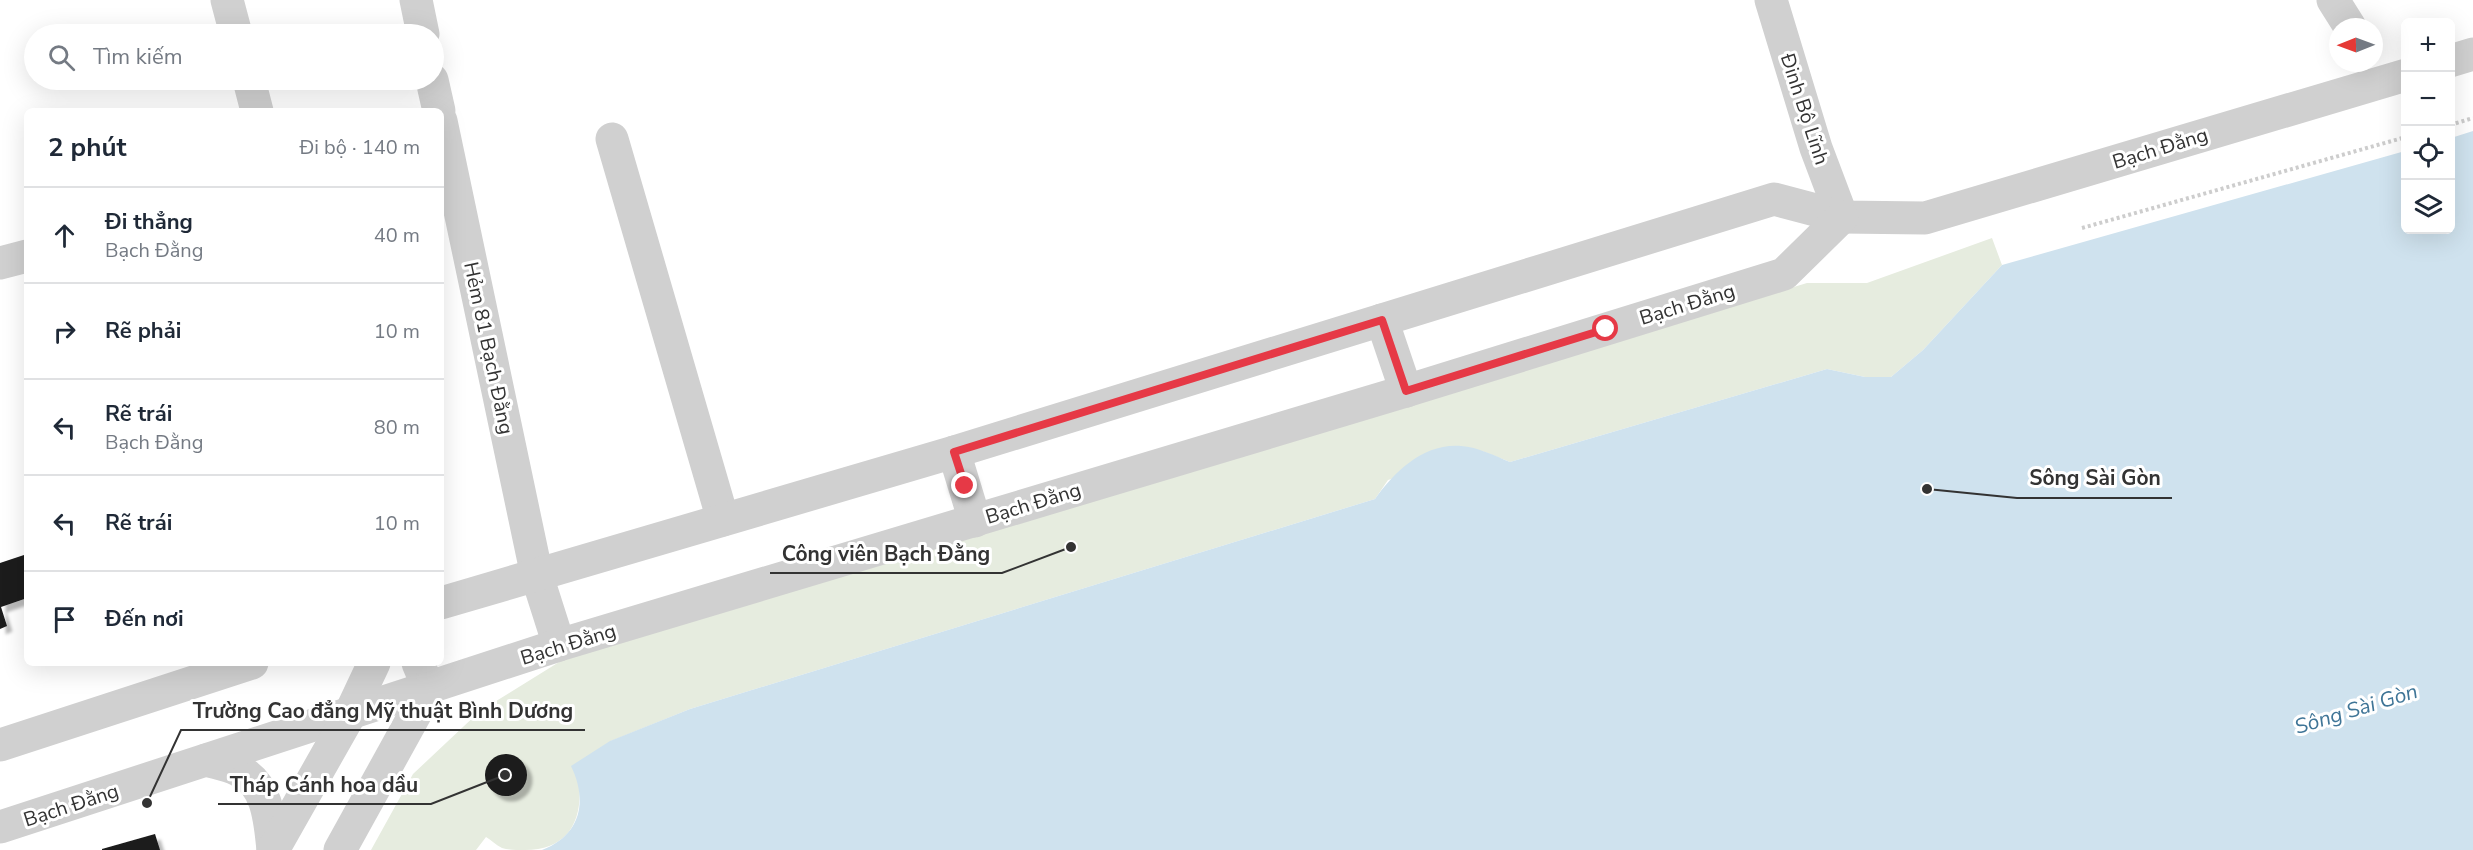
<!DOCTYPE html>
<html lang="vi">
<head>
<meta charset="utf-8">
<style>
	:root { --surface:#fff; --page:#f6f6f7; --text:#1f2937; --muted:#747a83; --line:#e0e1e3 }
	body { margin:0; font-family:"Nunito Sans",sans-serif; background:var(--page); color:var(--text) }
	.controls { position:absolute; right:18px; top:18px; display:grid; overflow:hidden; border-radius:9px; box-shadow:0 6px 24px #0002 }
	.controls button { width:54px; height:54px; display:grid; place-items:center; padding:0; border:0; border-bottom:2px solid var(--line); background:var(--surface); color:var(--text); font:30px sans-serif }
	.compass { position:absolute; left:2329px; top:18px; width:54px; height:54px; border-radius:50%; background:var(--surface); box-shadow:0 6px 24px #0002; rotate:269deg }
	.stop { position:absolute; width:18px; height:18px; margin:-14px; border:4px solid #e63946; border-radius:50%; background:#fff }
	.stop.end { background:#e63946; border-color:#fff; box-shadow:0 2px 6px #0008 }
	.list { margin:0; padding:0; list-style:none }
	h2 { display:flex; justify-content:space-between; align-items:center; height:78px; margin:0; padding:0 24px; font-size:26px }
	h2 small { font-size:20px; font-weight:400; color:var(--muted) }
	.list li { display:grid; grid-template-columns:39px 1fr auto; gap:18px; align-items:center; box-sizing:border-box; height:96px; padding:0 24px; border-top:2px solid var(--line) }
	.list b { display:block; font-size:22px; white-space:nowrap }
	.list p { margin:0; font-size:20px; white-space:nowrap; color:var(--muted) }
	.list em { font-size:20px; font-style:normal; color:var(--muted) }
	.icon { flex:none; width:33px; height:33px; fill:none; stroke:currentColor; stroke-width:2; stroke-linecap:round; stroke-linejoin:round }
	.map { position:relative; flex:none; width:2473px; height:850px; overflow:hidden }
	.search { position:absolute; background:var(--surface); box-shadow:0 6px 24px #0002; left:24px; top:24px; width:420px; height:66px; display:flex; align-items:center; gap:15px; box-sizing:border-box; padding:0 21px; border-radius:33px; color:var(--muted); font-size:22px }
	.panel { position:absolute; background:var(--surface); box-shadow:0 6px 24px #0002; left:24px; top:108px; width:420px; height:558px; border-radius:9px }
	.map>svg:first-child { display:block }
</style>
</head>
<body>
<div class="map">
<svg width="2473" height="850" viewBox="0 0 2473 850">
	<defs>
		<filter id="shadow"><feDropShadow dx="5.5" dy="5.5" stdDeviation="1.5" flood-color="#0004"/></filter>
	</defs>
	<rect width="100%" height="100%" fill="#fff"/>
	<path fill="#e6ecdf" d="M1992 238 2002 265 1923 350 1891 377H1865L1827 369 1510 462 1482 451 1388 480 1375 499 690 709 611 741 579 783C583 822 567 850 525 850 517 850 509 850 502 848 496 845 491 840 486 837L476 850H371L413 774 480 711 572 654 1807 283H1867Z"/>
	<path fill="#cfe2ee" d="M2473 131V850H542C581 835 588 801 571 766L610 741 690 709 1375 499C1395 471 1424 443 1461 446 1478 447 1495 456 1510 462L1827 369 1865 377H1891L1923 350 2002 265 2405 151 2406 230H2450L2451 138Z"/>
	<g fill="#1a1a1a" filter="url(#shadow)">
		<path d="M27 554V598L1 607 7 626 0 629V563Z"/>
		<circle cx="506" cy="775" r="21"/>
		<path d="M155 834 160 850H102V849Z"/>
	</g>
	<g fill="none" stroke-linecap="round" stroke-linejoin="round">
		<g stroke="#cdcdcd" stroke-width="4" stroke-dasharray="3 3" stroke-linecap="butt">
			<path d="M2450 125 2473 118"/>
			<path d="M2082 228 2406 137"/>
		</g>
		<g stroke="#d0d0d0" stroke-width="33">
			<path d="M227 0 236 34"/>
			<path d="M416 0 423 34"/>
			<path d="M1771 0 1816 148 1842 217"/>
			<path d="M2333 0 2350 27"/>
			<path d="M2450 61 2473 54"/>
			<path d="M249 80 257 111"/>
			<path d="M432 80 439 111"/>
			<path d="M441 121 537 576 559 645"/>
			<path d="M612 139 723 520"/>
			<path d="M0 263 27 256"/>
			<path d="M1382 320 1406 391"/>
			<path d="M954 452 975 521"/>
			<path d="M441 603 954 452 1774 199 1842 217 1925 218 2406 75"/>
			<path d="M418 663 429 689"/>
			<path d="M0 745 252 663"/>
			<path d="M206 760C216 763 228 765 238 770 268 784 270 821 273 850"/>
			<path d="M0 827 559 645 1406 391 1784 274 1842 217"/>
			<path d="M273 850 350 714 374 663"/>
			<path d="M340 850 429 689"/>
		</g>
	</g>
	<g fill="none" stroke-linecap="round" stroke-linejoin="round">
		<path stroke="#e63946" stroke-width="8" d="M965 486 954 452 1382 320 1406 391 1606 329"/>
	</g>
	<g text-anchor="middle" stroke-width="6" stroke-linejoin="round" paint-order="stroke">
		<g font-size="20" fill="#333" stroke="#fff">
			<text transform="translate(1805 109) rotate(72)" y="7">Đinh Bộ Lĩnh</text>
			<text transform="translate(2160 148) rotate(-17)" y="7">Bạch Đằng</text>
			<text transform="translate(1687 304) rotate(-17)" y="7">Bạch Đằng</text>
			<text transform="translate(489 348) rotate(78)" y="7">Hẻm 81 Bạch Đằng</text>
			<text transform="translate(1033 503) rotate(-17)" y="7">Bạch Đằng</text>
			<text transform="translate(568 644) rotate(-17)" y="7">Bạch Đằng</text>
			<text transform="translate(71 805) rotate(-18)" y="7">Bạch Đằng</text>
		</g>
		<g font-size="21" font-style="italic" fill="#3f7597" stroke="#fff">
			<text transform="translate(2356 709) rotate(-17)" y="7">Sông Sài Gòn</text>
		</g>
	</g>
	<path fill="none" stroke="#333" stroke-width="2" d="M1927 489L2017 498H2172M1071 547L1002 573H770M147 803L181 730H585M505 775L431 804H218"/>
	<g fill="#333" stroke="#fff" stroke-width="2">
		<circle cx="1927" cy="489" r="6"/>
		<circle cx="1071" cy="547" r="6"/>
		<circle cx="147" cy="803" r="6"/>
		<circle cx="505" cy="775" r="6"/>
	</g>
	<g font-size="21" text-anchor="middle" font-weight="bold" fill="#333" stroke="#fff" stroke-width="6" stroke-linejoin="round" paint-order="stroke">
		<text x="2095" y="485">Sông Sài Gòn</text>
		<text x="886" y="561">Công viên Bạch Đằng</text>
		<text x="383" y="718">Trường Cao đẳng Mỹ thuật Bình Dương</text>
		<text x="324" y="792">Tháp Cánh hoa dầu</text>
	</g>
</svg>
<div class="controls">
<button>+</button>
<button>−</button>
<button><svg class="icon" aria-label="locate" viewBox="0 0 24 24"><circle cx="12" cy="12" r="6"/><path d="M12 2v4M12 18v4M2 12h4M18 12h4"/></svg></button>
<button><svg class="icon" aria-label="layers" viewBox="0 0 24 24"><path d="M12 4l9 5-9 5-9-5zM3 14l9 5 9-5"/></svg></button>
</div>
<svg class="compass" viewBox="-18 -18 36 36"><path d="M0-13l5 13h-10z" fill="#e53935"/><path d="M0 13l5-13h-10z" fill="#747a83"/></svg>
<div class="stop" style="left:1606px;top:329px"></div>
<div class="stop end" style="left:965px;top:486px"></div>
<div class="search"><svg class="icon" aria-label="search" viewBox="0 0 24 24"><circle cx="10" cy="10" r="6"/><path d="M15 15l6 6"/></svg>Tìm kiếm</div>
<section class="panel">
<h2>2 phút<small>Đi bộ · 140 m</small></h2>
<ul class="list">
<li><svg class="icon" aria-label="ahead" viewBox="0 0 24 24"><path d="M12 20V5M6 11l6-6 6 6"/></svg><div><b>Đi thẳng</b><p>Bạch Đằng</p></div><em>40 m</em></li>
<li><svg class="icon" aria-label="right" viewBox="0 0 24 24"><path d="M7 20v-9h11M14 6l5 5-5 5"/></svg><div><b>Rẽ phải</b></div><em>10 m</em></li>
<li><svg class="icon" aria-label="left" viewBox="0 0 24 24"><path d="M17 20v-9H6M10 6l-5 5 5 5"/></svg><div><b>Rẽ trái</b><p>Bạch Đằng</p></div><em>80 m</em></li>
<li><svg class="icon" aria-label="left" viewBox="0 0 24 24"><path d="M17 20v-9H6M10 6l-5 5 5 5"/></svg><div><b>Rẽ trái</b></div><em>10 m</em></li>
<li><svg class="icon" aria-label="arrive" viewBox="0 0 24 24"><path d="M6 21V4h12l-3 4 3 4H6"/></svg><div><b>Đến nơi</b></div></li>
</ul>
</section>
</div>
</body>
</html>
